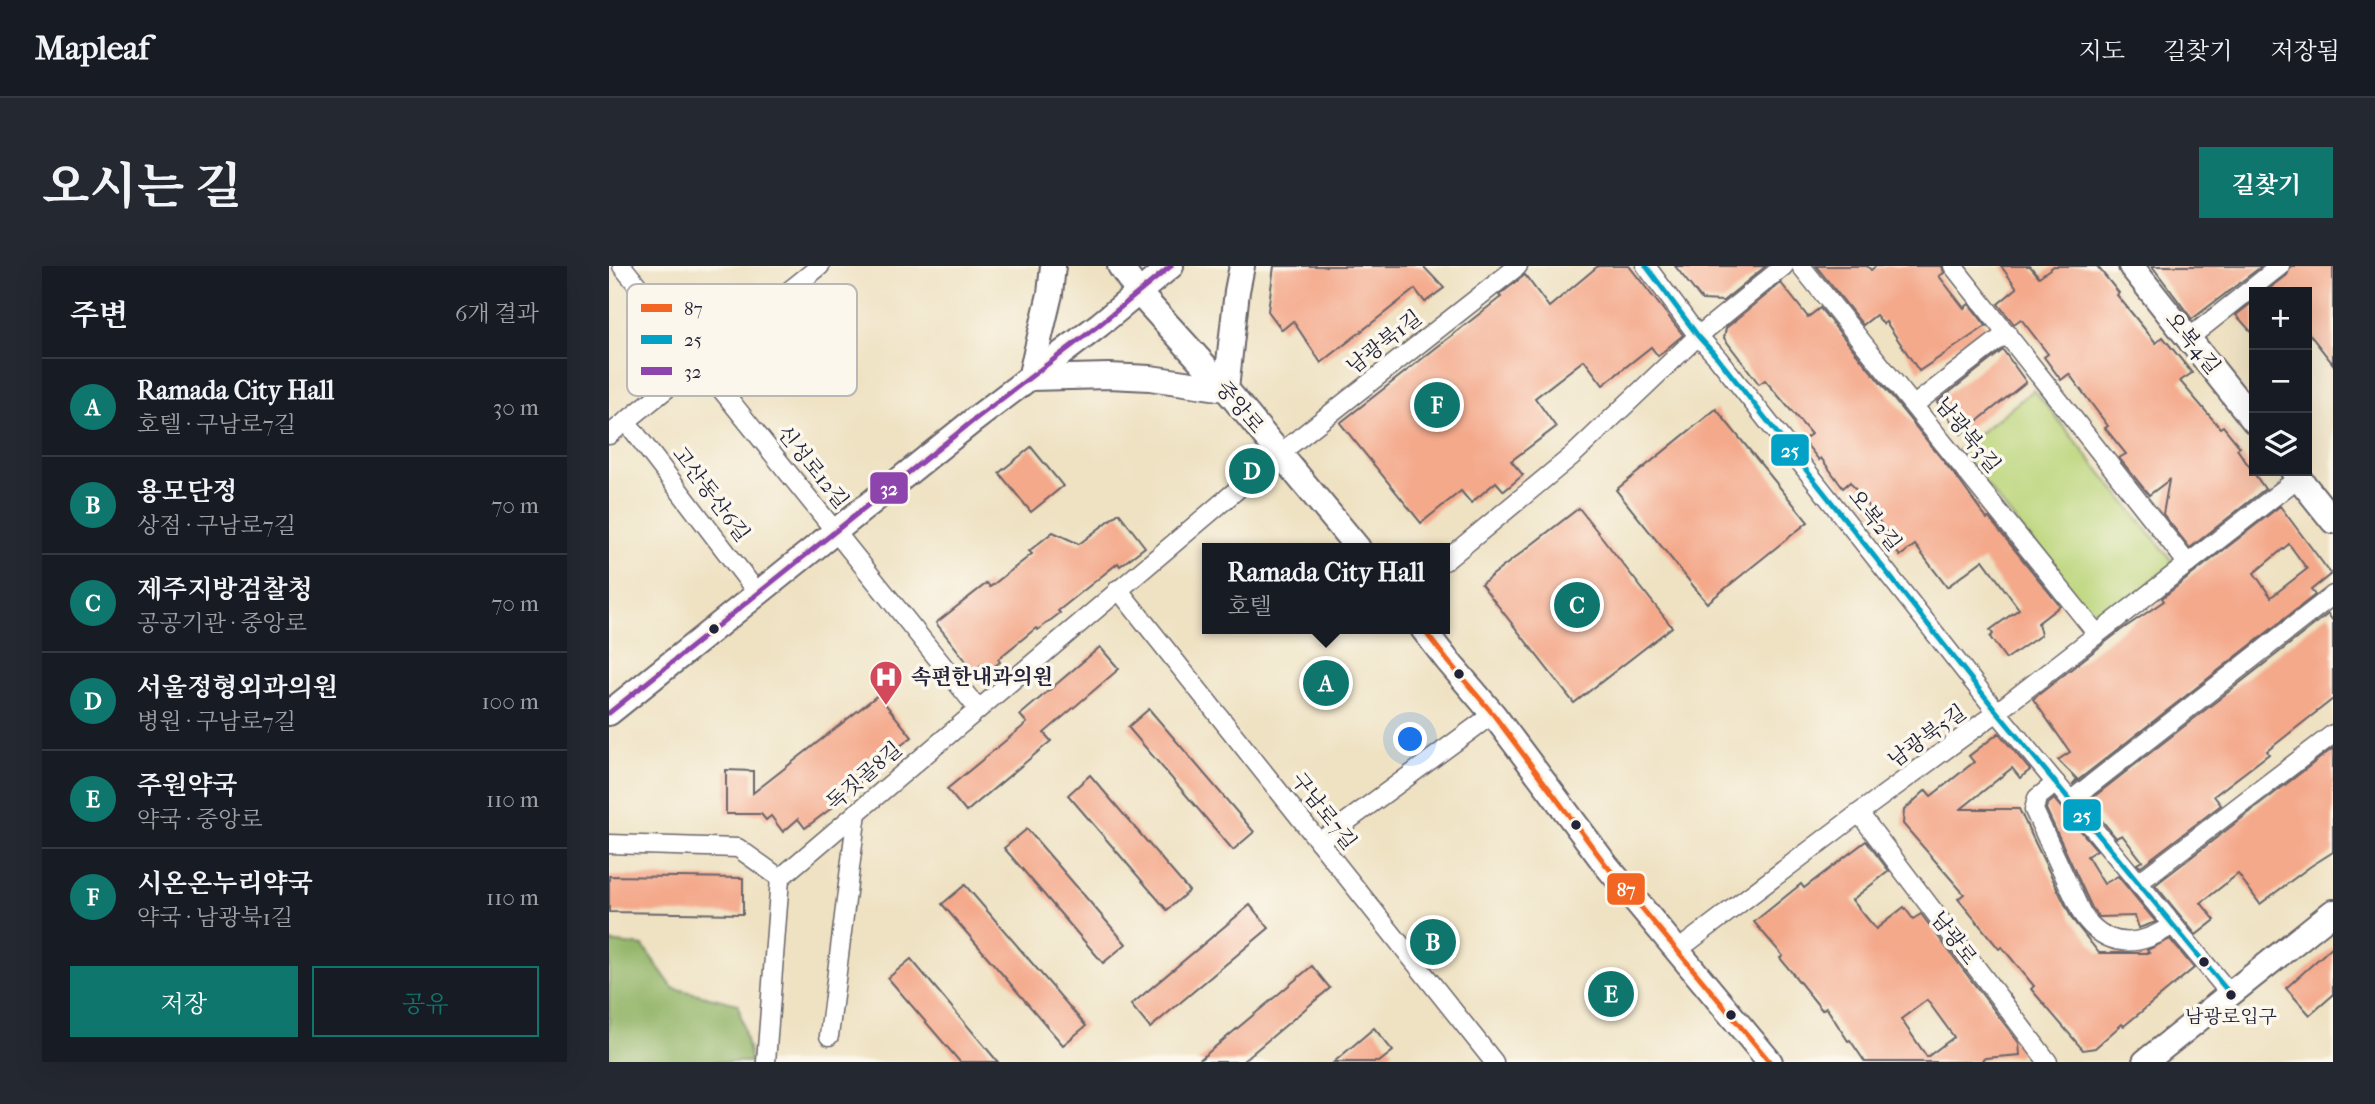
<!DOCTYPE html>
<html lang="ko">
<head>
<meta charset="utf-8">
<style>
	:root { --surface:#171b24; --page:#242831; --text:#f1f3f6; --muted:#9ea1a6; --line:#363941; --accent:#0f766e }
	body { margin:0; font-family:"IM FELL French Canon","Noto Serif KR",serif; background:var(--page); color:var(--text) }
	.controls { position:absolute; right:21px; top:21px; display:grid; overflow:hidden; border-radius:0px; box-shadow:0 7px 28px #0002 }
	.controls button { width:63px; height:63px; display:grid; place-items:center; padding:0; border:0; border-bottom:2px solid var(--line); background:var(--surface); color:var(--text); font:35px sans-serif }
	.you { position:absolute; left:802px; top:474px; width:24px; height:24px; margin:-18px; border:5px solid #fff; border-radius:50%; background:#1a73e8; box-shadow:0 0 0 10px #1a73e833 }
	.badge { display:grid; place-items:center; width:46px; height:46px; border-radius:50%; background:var(--accent); color:#fff; font-size:23px; font-weight:700 }
	.pin { position:absolute; translate:-50% -50%; border:4px solid #fff; box-shadow:0 2px 7px #0006 }
	.popup { position:absolute; left:593px; top:277px; width:248px; height:91px; box-sizing:border-box; display:grid; place-content:center; border-radius:0px; background:var(--surface); filter:drop-shadow(0 2px 5px #0005); font-size:23px; white-space:nowrap; color:var(--muted) }
	.popup b { font-size:26px; color:var(--text) }
	.popup::after { content:''; position:absolute; left:50%; top:100%; margin-left:-14px; border:14px solid transparent; border-top-color:var(--surface) }
	.list { margin:0; padding:0; list-style:none }
	h2 { display:flex; justify-content:space-between; align-items:center; height:91px; margin:0; padding:0 28px; font-size:30px }
	h2 small { font-size:23px; font-weight:400; color:var(--muted) }
	.list li { display:grid; grid-template-columns:46px 1fr auto; gap:21px; align-items:center; box-sizing:border-box; height:98px; padding:0 28px; border-top:2px solid var(--line) }
	.list b { display:block; font-size:26px; white-space:nowrap }
	.list p { margin:0; font-size:23px; white-space:nowrap; color:var(--muted) }
	.list em { font-size:23px; font-style:normal; color:var(--muted) }
	.actions { display:flex; gap:14px; padding:21px 28px }
	.actions a { flex:1; padding:16px 0; border:2px solid var(--accent); border-radius:0px; text-align:center; font-size:24px; color:var(--accent) }
	.actions .main { background:var(--accent); color:#fff }
	.icon { flex:none; width:38px; height:38px; fill:none; stroke:currentColor; stroke-width:2; stroke-linecap:round; stroke-linejoin:round }
	.map { position:relative; flex:none; width:1724px; height:796px; overflow:hidden; border-radius:0px }
	header { display:flex; align-items:center; gap:42px; box-sizing:border-box; height:98px; padding:0 35px; background:var(--surface); border-bottom:2px solid var(--line) }
	header strong { font-size:33px }
	nav { display:flex; gap:38px; margin-inline-start:auto; font-size:24px }
	.intro { display:flex; align-items:center; justify-content:space-between; box-sizing:border-box; height:168px; padding:0 42px }
	h1 { margin:0; font-size:49px }
	.button { padding:18px 32px; border-radius:0px; background:var(--accent); color:#fff; font-size:24px; font-weight:700 }
	main { display:flex; gap:42px; padding:0 42px }
	aside { flex:1; background:var(--surface); border-radius:0px; box-shadow:0 7px 28px #0002 }
	.map>svg:first-child { display:block }
</style>
</head>
<body>
<header>
<strong>Mapleaf</strong>
<nav><a>지도</a><a>길찾기</a><a>저장됨</a></nav>
</header>
<div class="intro"><h1>오시는 길</h1><a class="button">길찾기</a></div>
<main>
<aside>
<h2>주변<small>6개 결과</small></h2>
<ul class="list">
<li><span class="badge">A</span><div><b>Ramada City Hall</b><p>호텔 · 구남로7길</p></div><em>30 m</em></li>
<li><span class="badge">B</span><div><b>용모단정</b><p>상점 · 구남로7길</p></div><em>70 m</em></li>
<li><span class="badge">C</span><div><b>제주지방검찰청</b><p>공공기관 · 중앙로</p></div><em>70 m</em></li>
<li><span class="badge">D</span><div><b>서울정형외과의원</b><p>병원 · 구남로7길</p></div><em>100 m</em></li>
<li><span class="badge">E</span><div><b>주원약국</b><p>약국 · 중앙로</p></div><em>110 m</em></li>
<li><span class="badge">F</span><div><b>시온온누리약국</b><p>약국 · 남광북1길</p></div><em>110 m</em></li>
</ul>
<div class="actions"><a class="main">저장</a><a>공유</a></div>
</aside>
<div class="map">
<svg width="1724" height="796" viewBox="0 0 1724 796">
	<rect width="100%" height="100%" fill="#fbf7ec"/>
	<filter id="ink" filterUnits="userSpaceOnUse"><feTurbulence type="fractalNoise" baseFrequency=".0143" numOctaves="2"/><feDisplacementMap in="SourceGraphic" scale="14" xChannelSelector="R" yChannelSelector="G"/><feConvolveMatrix kernelMatrix="1 2 1 2 8 2 1 2 1" color-interpolation-filters="sRGB"/></filter>
	<filter id="wash" filterUnits="userSpaceOnUse"><feTurbulence type="fractalNoise" baseFrequency=".00686" numOctaves="4" result="noise"/><feDisplacementMap in="SourceGraphic" scale="28" xChannelSelector="R" yChannelSelector="G"/><feGaussianBlur stdDeviation="1.57" result="paint"/><feColorMatrix in="noise" values="0 0 0 0 0 0 0 0 0 0 0 0 0 0 0 0 0 1.4 0 .05"/><feComposite in="paint" operator="in"/></filter>
	<g filter="url(#wash)">
		<rect width="100%" height="100%" fill="#efe2c3"/>
		<path fill="#bbd57a" stroke="#6e7c5a" stroke-width="2" d="M1425 124 1565 297 1489 358 1349 184Z"/>
		<path fill="#94b66a" stroke="#5b6c52" stroke-width="2" d="M0 676 34 680 64 722 129 738 142 796H0Z"/>
		<g id="blocks">
			<g fill="#f4a98b" fill-rule="evenodd">
				<path d="M665 0H814L835 22 816 36 806 23 712 97 684 55 673 64 659 45Z"/>
				<path d="M989 0H1020L1074 69 1049 90 1042 81 994 119 975 94 926 132 947 161 902 195 914 209 895 225 887 216 862 237 852 225 812 257 731 157 892 31 890 29 916 9 940 41Z"/>
				<path d="M1066 0H1157L1114 35 1093 34Z"/>
				<path d="M1207 0H1258L1262 4 1267 0H1333L1335 7 1330 10 1355 42 1360 38 1377 60 1310 105 1277 56 1274 58 1267 49 1254 59Z"/>
				<path d="M1392 0H1421L1430 11 1445 0H1488L1510 27 1508 29 1547 77 1554 71 1583 107 1571 115 1611 162 1614 160 1631 181 1628 183 1656 223 1581 282 1554 248 1560 214 1540 229 1510 192 1517 188 1496 162 1499 160 1460 108 1452 114 1435 91 1439 88 1412 53 1405 58 1389 38 1408 22Z"/>
				<path d="M1543 0H1653L1583 53Z"/>
				<path d="M1682 0H1724V98L1698 65V26H1656L1678 9Z"/>
				<path d="M1172 17 1199 51 1211 42 1349 213 1378 253 1380 252 1451 340 1429 357 1432 369 1397 393 1381 371 1384 368 1381 364 1410 343 1374 294 1338 321 1306 279 1291 290 1275 268 1278 266 1241 216 1234 222 1212 192 1210 194 1194 174 1202 168 1156 114 1150 118 1115 72 1117 62Z"/>
				<path d="M1645 35V69L1627 49Z"/>
				<path d="M1394 84 1417 116 1352 168 1328 136Z"/>
				<path d="M1107 143 1199 256 1098 337 1007 224Z"/>
				<path d="M422 181 454 220 422 246 390 207Z"/>
				<path d="M1671 240 1722 308 1702 324 1706 329 1463 519 1468 513 1449 494 1461 486 1424 433 1512 364 1555 335 1553 332ZM1680 278 1698 303 1662 331 1645 307Z"/>
				<path d="M970 242 1063 361 965 437 872 318Z"/>
				<path d="M510 247 536 281 511 300 509 297 449 345 451 347 429 364 427 362 389 393 391 396 378 406 372 399 365 405 327 357 378 317 381 321 423 288 420 285 444 266 470 278Z"/>
				<path d="M1719 348 1724 355V433L1658 485 1660 488 1605 530 1612 539 1531 601 1528 598 1533 595 1513 569 1507 572 1478 536Z"/>
				<path d="M491 381 510 403 435 467 442 475 357 546 338 523 418 457 411 449Z"/>
				<path d="M269 429 303 471 262 502 264 506 223 539 224 541 196 562 189 553 174 566 162 550 157 554 152 548H117V504L144 505V527Z"/>
				<path d="M540 443 645 566 624 584 519 461Z"/>
				<path d="M1390 467 1421 504 1411 512 1403 502 1352 543H1410L1463 653 1490 687H1540L1538 684 1561 673 1585 702 1515 760 1513 758 1486 782 1474 784 1422 723 1425 720 1393 681 1390 683 1349 633 1355 628 1294 558 1295 544 1317 524 1322 530 1365 496 1360 490Z"/>
				<path d="M1724 482V586L1702 600 1651 638 1629 608 1592 637 1606 654 1587 669 1546 619Z"/>
				<path d="M481 509 580 625 558 644 459 529Z"/>
				<path d="M1445 533 1488 584 1478 590 1495 618 1509 610 1547 656 1530 662 1526 650 1490 651 1483 642 1437 543 1438 539Z"/>
				<path d="M418 563 517 678 494 697 395 582Z"/>
				<path d="M1257 575 1280 605 1243 634 1267 663 1295 641 1304 653 1312 648 1410 777 1411 789 1376 792 1371 796H1256L1241 774 1239 775 1217 741 1213 744 1171 692 1174 690 1145 656 1192 618 1195 622ZM1318 734 1345 771 1318 791 1292 753Z"/>
				<path d="M0 610 134 612V648L0 646Z"/>
				<path d="M356 619 477 760 454 779 333 638Z"/>
				<path d="M641 639 660 662 541 762 522 739Z"/>
				<path d="M1724 680V729L1701 749 1677 722Z"/>
				<path d="M302 693 389 796H351L279 712Z"/>
				<path d="M703 700 721 722 633 796H588Z"/>
				<path d="M765 762 784 785 770 796H725Z"/>
			</g>
		</g>
	</g>
	<g filter="url(#ink)">
		<use href="#blocks" fill-opacity="0" stroke="#6a656b" stroke-width="2"/>
		<g fill="none" stroke-linecap="round" stroke-linejoin="round">
			<defs>
				<g id="street">
					<path d="M13 0 369 443"/>
					<path d="M1037 0 1089 70 1108 91 1388 446 1622 729"/>
					<path d="M1192 0 1488 368"/>
					<path d="M1344 0 1579 298"/>
					<path d="M1580 72 1671 0"/>
					<path d="M1305 139 1398 67"/>
					<path d="M17 155 150 329"/>
					<path d="M0 169 211 0"/>
					<path d="M836 295 964 189 1089 70 1175 0"/>
					<path d="M509 323 885 796"/>
					<path d="M1447 517 1428 532 1425 544 1473 648C1497 683 1530 682 1563 659"/>
					<path d="M1461 535 1724 329"/>
					<path d="M1250 547 1439 796"/>
					<path d="M710 576 884 448"/>
					<path d="M0 578 129 582 171 612 157 796"/>
					<path d="M171 612 670 188 909 0"/>
					<path d="M1529 617 1724 468"/>
					<path d="M1069 684 1250 547 1388 446 1689 212"/>
					<path d="M220 770 248 546"/>
				</g>
				<g id="secondary">
					<path d="M444 0 441 28 421 112 500 110 541 112 617 123 628 25 633 0"/>
					<path d="M511 0 529 26 617 123 749 282"/>
					<path d="M1522 0 1645 155"/>
					<path d="M1684 205 1724 255"/>
					<path d="M814 363 838 394 884 448 997 599 1161 796"/>
					<path d="M0 447 365 154 490 59 562 0"/>
					<path d="M1536 796 1724 646"/>
				</g>
			</defs>
			<use href="#street" stroke="#6a656b" stroke-width="21"/>
			<use href="#secondary" stroke="#6a656b" stroke-width="28"/>
			<use href="#street" stroke="#fff" stroke-width="18"/>
			<use href="#secondary" stroke="#fff" stroke-width="24"/>
			<defs>
				<path id="bus-1" d="M814 363 838 394 884 448 997 599 1161 796"/>
				<path id="bus-2" d="M1037 0 1089 70 1108 91 1388 446 1622 729"/>
				<path id="bus-3" d="M0 447 365 154 490 59 562 0"/>
			</defs>
			<use href="#bus-1" stroke="#fbf7ec" stroke-width="10"/>
			<use href="#bus-2" stroke="#fbf7ec" stroke-width="10"/>
			<use href="#bus-3" stroke="#fbf7ec" stroke-width="10"/>
			<use href="#bus-1" stroke="#f26522" stroke-width="5"/>
			<use href="#bus-2" stroke="#02a2c7" stroke-width="5"/>
			<use href="#bus-3" stroke="#8e44ad" stroke-width="5"/>
		</g>
	</g>
	<defs>
		<symbol id="hospital-pin" viewBox="-11 -11 22 30"><path d="M0 17L-7.5 6A9.5 9.5 0 1 1 7.5 6Z" fill="#d1495b" stroke="#fbf7ec"/><path d="M-5-5h3v3.5h4V-5h3V5h-3V1.5h-4V5h-3Z" fill="#fff"/></symbol>
	</defs>
	<g fill-rule="evenodd">
		<use href="#hospital-pin" x="258" y="392" width="38" height="52"/>
	</g>
	<g fill="#22223b" stroke="#fbf7ec" stroke-width="2.5">
		<circle cx="105" cy="363" r="6"/>
		<circle cx="850" cy="408" r="6"/>
		<circle cx="967" cy="559" r="6"/>
		<circle cx="1595" cy="696" r="6"/>
		<circle cx="1622" cy="729" r="6"/>
		<circle cx="1122" cy="749" r="6"/>
	</g>
	<g text-anchor="middle" stroke-width="7" stroke-linejoin="round" paint-order="stroke">
		<g font-size="19" fill="#22223b" stroke="#fbf7ec">
			<text x="1622" y="757">남광로입구</text>
		</g>
		<g font-size="21" fill="#22223b" stroke="#fbf7ec">
			<text transform="translate(775 76) rotate(-38)" y="7">남광북1길</text>
			<text transform="translate(1584 77) rotate(51)" y="7">오복4길</text>
			<text transform="translate(631 141) rotate(50)" y="7">중앙로</text>
			<text transform="translate(1359 169) rotate(51)" y="7">남광북3길</text>
			<text transform="translate(204 201) rotate(51)" y="7">신성로12길</text>
			<text transform="translate(102 228) rotate(53)" y="7">고산동산6길</text>
			<text transform="translate(1266 254) rotate(52)" y="7">오복2길</text>
			<text transform="translate(1318 470) rotate(-36)" y="7">남광북5길</text>
			<text transform="translate(255 510) rotate(-41)" y="7">독짓골8길</text>
			<text transform="translate(715 545) rotate(52)" y="7">구남로7길</text>
			<text transform="translate(1345 672) rotate(53)" y="7">남광로</text>
		</g>
		<g font-size="21" font-weight="bold" fill="#22223b" stroke="#fbf7ec" text-anchor="start">
			<text x="302" y="418">속편한내과의원</text>
		</g>
	</g>
	<rect x="18" y="18" width="230" height="112" rx="10" fill="#fbf7ec" stroke="#bab7b7" stroke-width="2"/>
	<rect x="32" y="38" width="31" height="8" fill="#f26522"/>
	<rect x="32" y="69" width="31" height="9" fill="#02a2c7"/>
	<rect x="32" y="101" width="31" height="8" fill="#8e44ad"/>
	<g font-size="19" fill="#22223b">
		<text x="75" y="49">87</text>
		<text x="75" y="80">25</text>
		<text x="75" y="112">32</text>
	</g>
	<g stroke="#fbf7ec" stroke-width="2.5">
		<rect x="1161" y="167" width="40" height="34" rx="7" fill="#02a2c7"/>
		<rect x="260" y="205" width="40" height="34" rx="7" fill="#8e44ad"/>
		<rect x="1453" y="532" width="40" height="34" rx="7" fill="#02a2c7"/>
		<rect x="997" y="606" width="40" height="34" rx="7" fill="#f26522"/>
	</g>
	<g font-size="19" text-anchor="middle" font-weight="bold" fill="#fff">
		<text x="1181" y="191">25</text>
		<text x="280" y="229">32</text>
		<text x="1473" y="556">25</text>
		<text x="1017" y="630">87</text>
	</g>
</svg>
<div class="controls">
<button>+</button>
<button>−</button>
<button><svg class="icon" aria-label="layers" viewBox="0 0 24 24"><path d="M12 4l9 5-9 5-9-5zM3 14l9 5 9-5"/></svg></button>
</div>
<div class="you"></div>
<div class="pin badge" style="left:717px;top:417px">A</div>
<div class="popup"><b>Ramada City Hall</b>호텔</div>
<div class="pin badge" style="left:824px;top:676px">B</div>
<div class="pin badge" style="left:968px;top:339px">C</div>
<div class="pin badge" style="left:643px;top:205px">D</div>
<div class="pin badge" style="left:1002px;top:728px">E</div>
<div class="pin badge" style="left:828px;top:139px">F</div>
</div>
</main>
</body>
</html>
